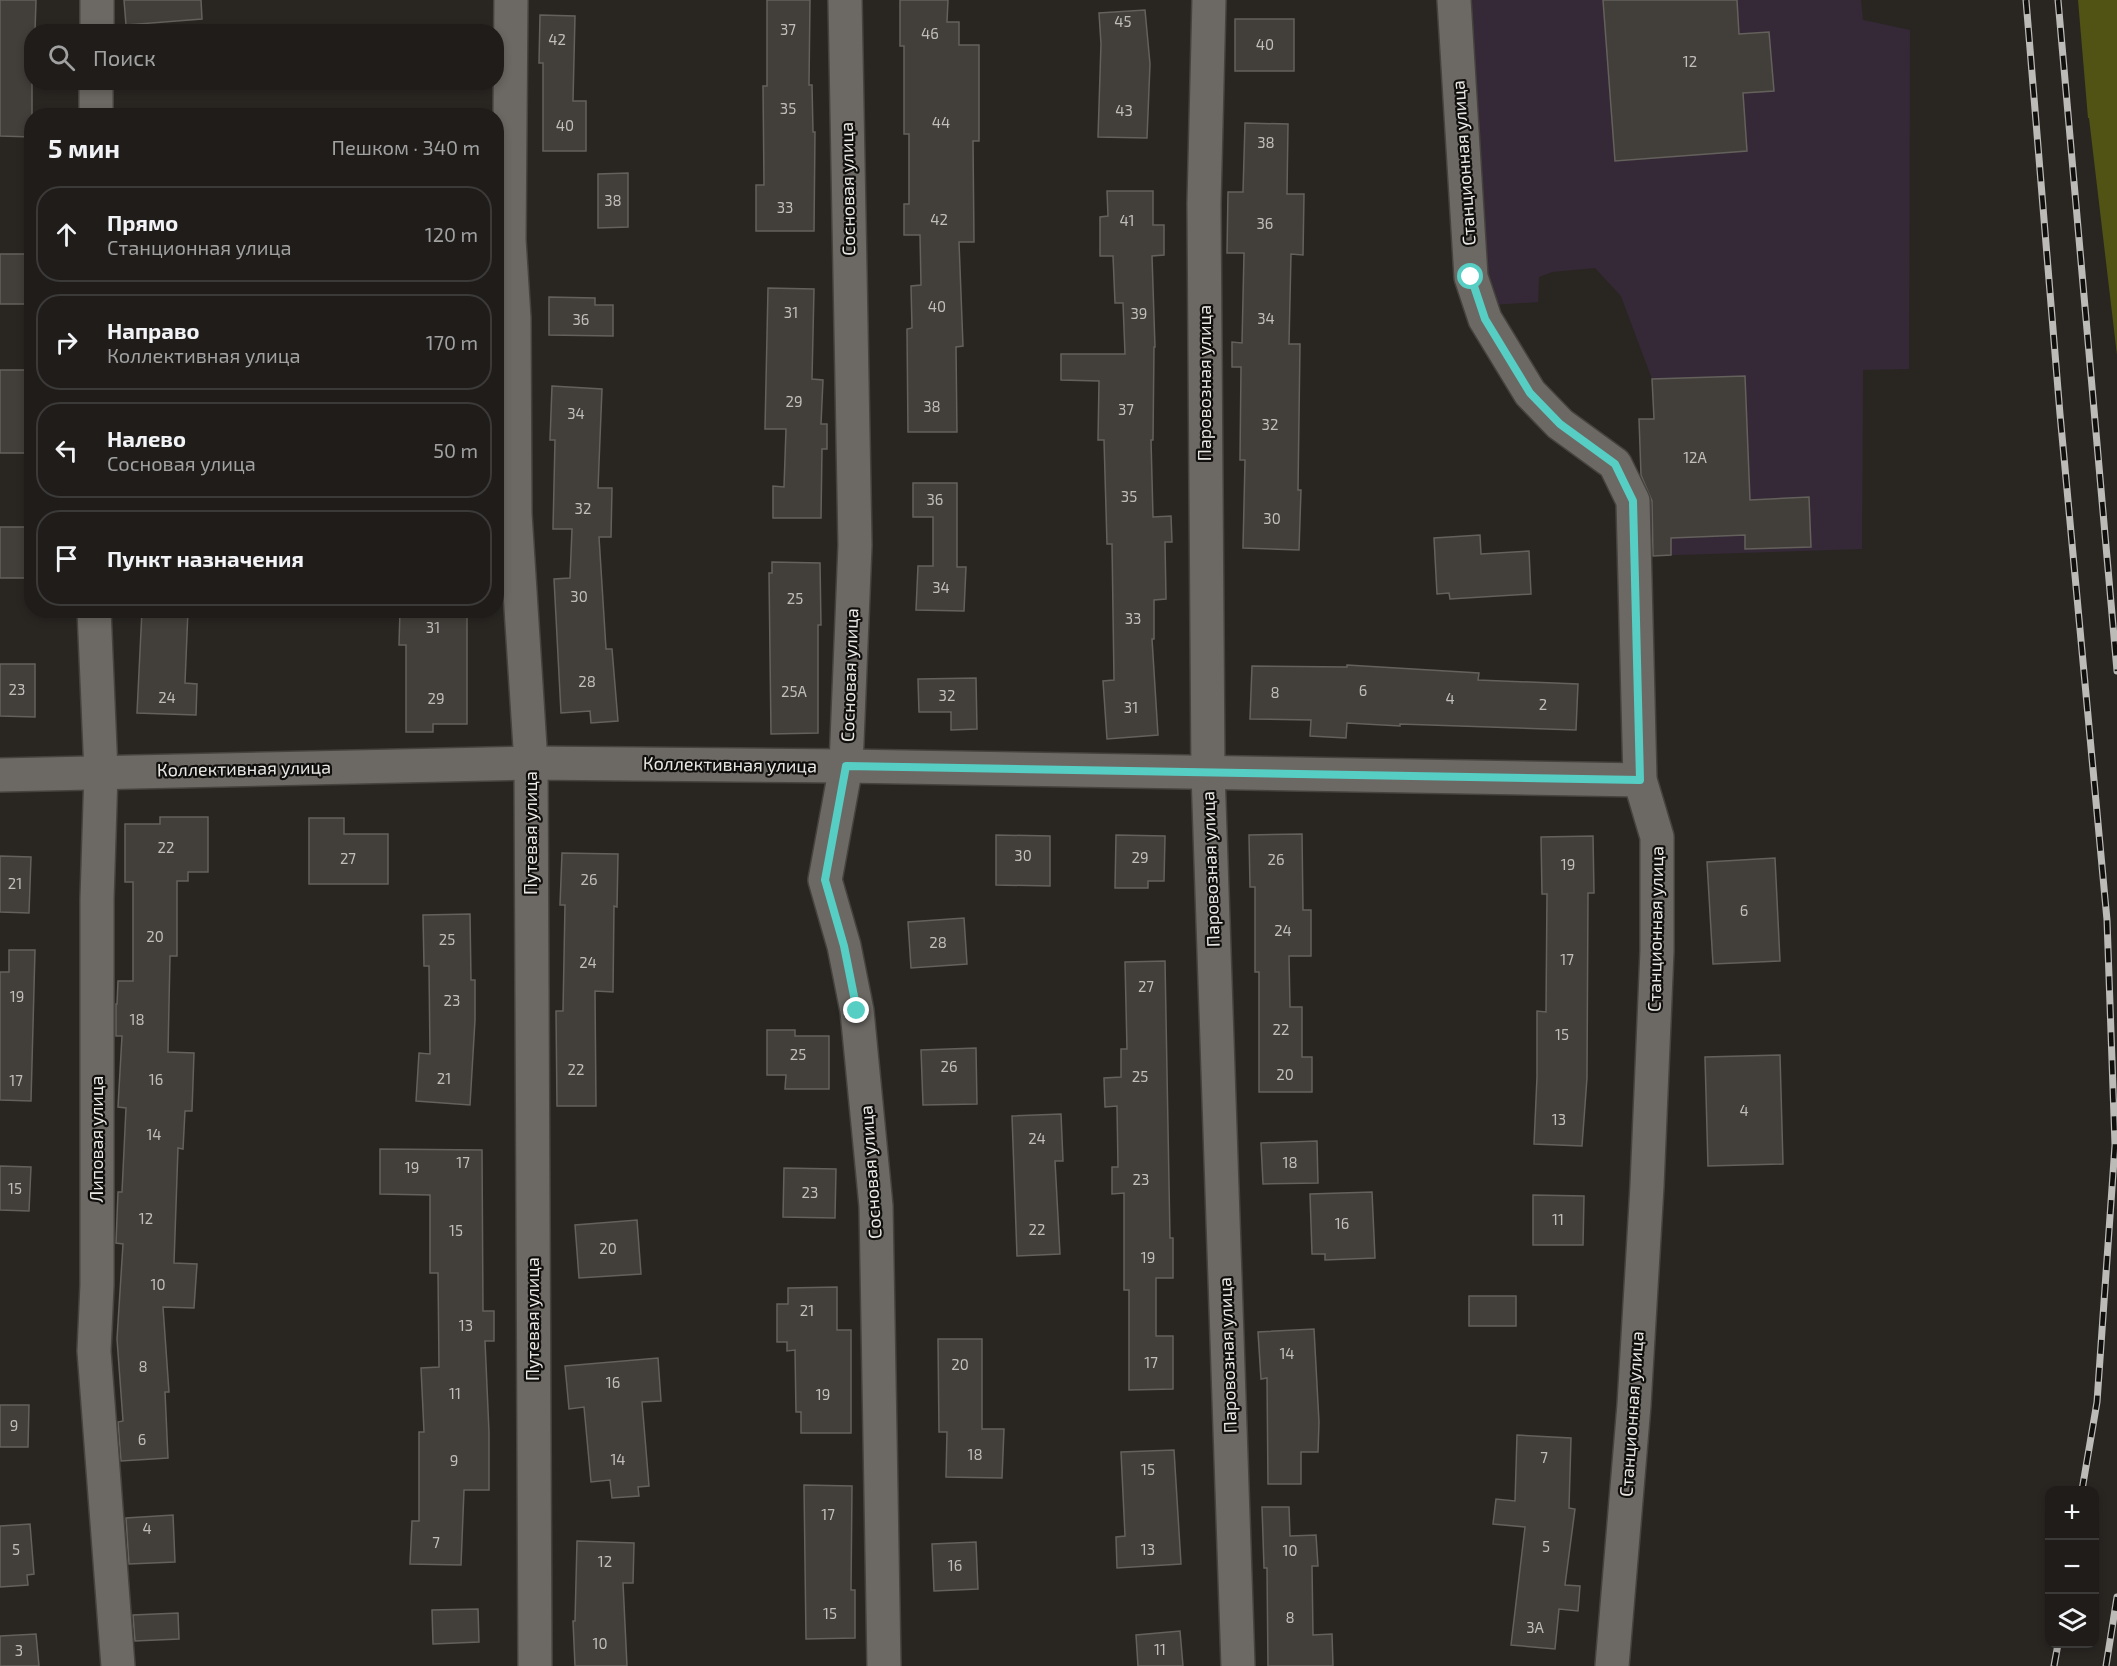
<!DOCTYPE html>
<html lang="ru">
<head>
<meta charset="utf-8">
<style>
	:root { --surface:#1f1c1a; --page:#2c2927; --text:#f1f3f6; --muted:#a1a1a2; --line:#3c3a39 }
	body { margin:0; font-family:"Exo 2",sans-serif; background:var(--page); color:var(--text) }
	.controls { position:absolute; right:18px; bottom:18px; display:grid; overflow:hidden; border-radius:12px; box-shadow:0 3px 9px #0003 }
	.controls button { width:54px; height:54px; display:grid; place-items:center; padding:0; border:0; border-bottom:2px solid var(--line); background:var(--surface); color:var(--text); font:30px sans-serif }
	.stop { position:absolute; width:18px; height:18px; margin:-14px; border:4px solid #56cec4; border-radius:50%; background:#fff }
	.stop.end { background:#56cec4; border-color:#fff; box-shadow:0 2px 6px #0008 }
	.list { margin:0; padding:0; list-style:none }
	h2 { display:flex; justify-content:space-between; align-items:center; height:78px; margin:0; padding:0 24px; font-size:26px }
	h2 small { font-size:20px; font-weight:400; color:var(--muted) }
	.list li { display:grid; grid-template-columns:39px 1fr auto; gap:18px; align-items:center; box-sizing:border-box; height:96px; margin:0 12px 12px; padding:0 12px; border:2px solid var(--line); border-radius:24px }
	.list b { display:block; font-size:22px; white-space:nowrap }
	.list p { margin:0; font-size:20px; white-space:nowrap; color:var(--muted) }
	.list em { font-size:20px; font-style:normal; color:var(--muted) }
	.icon { flex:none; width:33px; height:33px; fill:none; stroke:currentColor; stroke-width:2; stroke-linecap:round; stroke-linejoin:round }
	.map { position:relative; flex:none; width:2117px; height:1666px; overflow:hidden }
	.search { position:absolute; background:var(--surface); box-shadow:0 3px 9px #0003; left:24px; top:24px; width:480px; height:66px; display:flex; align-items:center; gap:15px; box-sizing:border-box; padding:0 21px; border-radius:24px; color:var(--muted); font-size:22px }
	.panel { position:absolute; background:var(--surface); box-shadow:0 3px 9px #0003; left:24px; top:108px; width:480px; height:510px; border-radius:24px }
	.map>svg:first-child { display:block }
</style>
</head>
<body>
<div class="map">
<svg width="2117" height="1666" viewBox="0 0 2117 1666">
	<rect width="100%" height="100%" fill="#292622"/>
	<path fill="#352937" d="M1465 0H1861L1863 20 1910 30 1909 369 1863 370 1862 549 1644 556 1639 419 1654 418 1652 379 1621 296 1595 268 1552 272 1539 277 1538 302 1492 305 1479 262Z"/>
	<path fill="#515314" d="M2078 0H2117V355L2089 118H2088Z"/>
	<g fill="#423e3a" stroke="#64615c" stroke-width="1.5">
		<path d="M0 0H36L35 32H32V137L0 136Z"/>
		<path d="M124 0H201L202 19 126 25Z"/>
		<path d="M767 0H810L809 85H812L813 132H815L814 231H756V185H764L763 86H767Z"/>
		<path d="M900 0H948L947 22H959V45H979V141H973L974 242H959L963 346 956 347 957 432H908L907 329 912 328 911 286 921 285 920 235H904V204H909V134H904V46H900Z"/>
		<path d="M1603 0H1737L1739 34 1769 32 1774 91 1743 93 1747 151 1615 161Z"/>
		<path d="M1145 10 1150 64 1147 138 1098 137 1101 44 1099 13Z"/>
		<path d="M540 15 575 16 573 101H586V151H543V63H539Z"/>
		<rect x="1235" y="19" width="59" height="52"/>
		<path d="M1245 123 1288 124 1287 194H1304L1303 255 1291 254 1289 344H1300L1298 490H1301L1299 550 1243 548 1245 460H1240L1241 367H1232V342L1242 343 1244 253H1227L1228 192H1243Z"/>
		<path d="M628 173V227L598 228V174Z"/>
		<path d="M1107 191H1153V225H1164V255L1152 256 1155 347H1154L1153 440H1151L1153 517 1171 516 1172 542H1165L1166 599 1154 600V639H1152L1158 735 1107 739 1103 681 1114 680 1112 544H1107L1104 440H1098L1099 381 1061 380V354H1125L1123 303H1115L1113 256H1100V217L1108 216Z"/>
		<rect x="0" y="254" width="32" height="50"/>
		<path d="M768 288 814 289 812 379 823 380 821 424H827V449H822L821 518H773V486L784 487 786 429H765Z"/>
		<path d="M549 297 595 298V305H613V336L549 335Z"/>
		<rect x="0" y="370" width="32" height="83"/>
		<path d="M1745 376 1750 500 1809 497 1811 547 1745 549V535L1671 538V555L1653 556 1652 501 1641 475 1639 419H1654L1652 379Z"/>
		<path d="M552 386 602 389 598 488H612L611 537H599L606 649H612L618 721 591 723 590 711 561 713 554 579 570 578 572 529H553L555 440H550Z"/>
		<path d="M913 483H957V567H966L964 611 916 610 918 566H933V517H913Z"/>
		<rect x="0" y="527" width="28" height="51"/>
		<path d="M1480 535 1481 554 1529 551 1531 594 1450 599 1449 593 1437 594 1434 538Z"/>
		<path d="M772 562 820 563 821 625H818V733L771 734 769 573H772Z"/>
		<path d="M142 610H188L185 683 197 684 196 715 137 713Z"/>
		<path d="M400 610H467V724H433V732H406V645H399Z"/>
		<path d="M0 664H35V717L0 716Z"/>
		<path d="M1347 665 1479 673 1478 680 1578 684 1576 730 1400 724V726L1347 723 1346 738 1310 736 1311 720 1250 719 1252 666 1347 667Z"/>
		<path d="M976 678 977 729 951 730V712H919L918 679Z"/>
		<path d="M160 817H208V872H188V881H177V956H170L168 1052 194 1053 192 1111H185L183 1149 178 1148 174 1263 197 1264 194 1308 163 1307 169 1392H165L168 1458 121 1461 118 1422 123 1421 117 1339 123 1244 116 1243 118 1192H122L126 1108 118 1107 122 1036H116V1004H117L118 981H133V882H125V824H160Z"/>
		<path d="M309 818H344V834H388V884H309Z"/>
		<path d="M1302 834 1303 910H1311V956H1289L1290 1007H1302V1057H1312V1092H1259V972H1255V887H1250L1249 835Z"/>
		<path d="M996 835 1050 836V886L996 885Z"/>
		<path d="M1116 835 1165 836 1164 881H1148V888H1115Z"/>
		<path d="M1593 836 1594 893H1588L1587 1078 1582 1146 1534 1144 1537 1077V1011L1546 1012 1547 894H1542L1541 837Z"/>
		<path d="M562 853 618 854 617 907 614 906 613 992 595 991 596 1106H557L556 1011H563L565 905H560Z"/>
		<path d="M0 856 31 857 29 913 0 912Z"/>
		<path d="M1775 858 1780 961 1713 964 1707 862Z"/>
		<path d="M470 914 471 980H475V1020L470 1105 416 1101 419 1053 430 1054 429 966H424L423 915Z"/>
		<path d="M964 918 967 964 911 968 908 922Z"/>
		<path d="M9 950H35L31 1101 0 1100V972H9Z"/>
		<path d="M1165 961 1170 1238H1173V1278H1156V1336H1173V1389L1129 1390V1290H1124V1193L1112 1194V1167H1118L1117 1106 1105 1107 1104 1078 1121 1077V1049H1127L1125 962Z"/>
		<path d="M767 1030H795V1036H829V1089H785L786 1075H767Z"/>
		<path d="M976 1048 977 1104 923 1105 921 1050Z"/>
		<path d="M1780 1055 1783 1164 1708 1166 1705 1057Z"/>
		<path d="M1061 1114 1063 1161H1055L1060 1254 1017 1256 1012 1116Z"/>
		<path d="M1317 1141 1318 1183 1263 1184 1261 1143Z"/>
		<path d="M380 1149 482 1150 483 1311H494V1341H485L489 1432V1490H464L461 1565 410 1564 412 1521H419V1432H424L421 1368 439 1367 438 1273H430V1195L380 1194Z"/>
		<path d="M0 1166 31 1167 29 1211 0 1210Z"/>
		<path d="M784 1168 836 1169 835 1218 783 1217Z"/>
		<path d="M1372 1192 1375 1258 1325 1260V1254H1312L1310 1194Z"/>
		<path d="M1533 1195 1584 1196 1583 1245H1533Z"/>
		<path d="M637 1220 641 1274 579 1278 575 1225Z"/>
		<path d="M837 1287V1330H851V1433H801V1412H796L795 1350 787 1351V1342H777V1304H788V1288Z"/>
		<rect x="1469" y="1296" width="47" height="30"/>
		<path d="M1314 1329 1319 1422 1318 1452H1301V1484H1268L1267 1378 1261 1379 1258 1332Z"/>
		<path d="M938 1339H982V1429H1004L1002 1478 946 1477 947 1432H939Z"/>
		<path d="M658 1358 661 1401 642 1402 649 1486 638 1487 639 1496 612 1498 610 1480 591 1482 584 1407 569 1409 565 1366Z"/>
		<path d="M0 1405H29L28 1447H0Z"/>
		<path d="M1517 1435 1571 1438 1569 1508 1575 1509 1565 1585 1580 1586 1578 1611 1559 1609 1555 1649 1511 1645 1525 1527 1493 1524 1496 1499 1515 1501Z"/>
		<path d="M1174 1450 1181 1564 1117 1568 1116 1537 1125 1536 1121 1452Z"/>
		<path d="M804 1485 852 1486 851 1590H855V1638L806 1639Z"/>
		<path d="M1262 1507H1289L1290 1536 1316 1535 1318 1566H1312L1313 1635 1332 1634 1333 1666H1268L1267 1568H1264Z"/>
		<path d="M173 1515 175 1562 129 1564 126 1518Z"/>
		<path d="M30 1524 34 1574 27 1575 28 1585 0 1587V1526Z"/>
		<path d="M577 1541 634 1543 633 1583H623L627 1666H575L573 1621H575Z"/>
		<path d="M976 1542 978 1589 934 1591 932 1544Z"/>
		<path d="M478 1609 479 1642 433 1644 432 1610Z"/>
		<path d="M178 1613 179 1639 135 1641 133 1615Z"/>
		<path d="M1180 1631 1183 1666H1138L1136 1635Z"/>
		<path d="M36 1634 39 1666H0V1636Z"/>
	</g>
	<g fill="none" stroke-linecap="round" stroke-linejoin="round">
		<defs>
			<g id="minor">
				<path d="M511 0 509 240 514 318 515 514 531 763 535 1666"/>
				<path d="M845 0 855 545 846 766 825 880 844 946 857 1011 876 1206 884 1666"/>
				<path d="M1209 0 1204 204 1208 772 1238 1666"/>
				<path d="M1454 0 1471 277 1485 319 1530 393 1560 424 1615 464 1633 501 1640 780 1657 837V951L1647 1186 1634 1405 1612 1666"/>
				<path d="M97 32V0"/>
				<path d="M96 116V82"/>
				<path d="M94 610 101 772 97 899V1285L94 1351 118 1666"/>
				<path d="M0 775 531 763 846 766 1640 780"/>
			</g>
		</defs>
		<use href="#minor" stroke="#46433f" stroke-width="36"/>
		<use href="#minor" stroke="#6c6964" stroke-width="33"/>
		<defs>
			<g id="rail">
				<path d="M2026 0 2060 414 2107 920 2115 1145 2097 1402 2082 1490"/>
				<path d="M2058 0 2117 671"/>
				<path d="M2054 1666 2058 1644"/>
				<path d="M2106 1666 2117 1597"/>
			</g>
		</defs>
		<use href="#rail" stroke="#bdbbb8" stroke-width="7"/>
		<use href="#rail" stroke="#110f0d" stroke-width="4.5" stroke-dasharray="14" stroke-linecap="butt"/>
	</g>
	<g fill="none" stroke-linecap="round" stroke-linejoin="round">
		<path stroke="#56cec4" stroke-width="8" d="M857 1011 844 946 825 880 846 766 1640 780 1633 501 1615 464 1560 424 1530 393 1485 319 1471 277"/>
	</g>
	<g text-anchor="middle" stroke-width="4.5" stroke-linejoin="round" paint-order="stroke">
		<g font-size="15" fill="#c0beba">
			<text x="1123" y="27">45</text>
			<text x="788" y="35">37</text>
			<text x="930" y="39">46</text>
			<text x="557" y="45">42</text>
			<text x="1265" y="50">40</text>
			<text x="1690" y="67">12</text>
			<text x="788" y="114">35</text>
			<text x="1124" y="116">43</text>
			<text x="941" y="128">44</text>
			<text x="565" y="131">40</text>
			<text x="1266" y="148">38</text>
			<text x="613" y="206">38</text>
			<text x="785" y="213">33</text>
			<text x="939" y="225">42</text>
			<text x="1127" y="226">41</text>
			<text x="1265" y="229">36</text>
			<text x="937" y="312">40</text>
			<text x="791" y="318">31</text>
			<text x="1139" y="319">39</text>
			<text x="1266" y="324">34</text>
			<text x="581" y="325">36</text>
			<text x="794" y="407">29</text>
			<text x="932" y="412">38</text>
			<text x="1126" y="415">37</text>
			<text x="576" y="419">34</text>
			<text x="1270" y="430">32</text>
			<text x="1695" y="463">12А</text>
			<text x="1129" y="502">35</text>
			<text x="935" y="505">36</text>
			<text x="583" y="514">32</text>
			<text x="1272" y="524">30</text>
			<text x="941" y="593">34</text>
			<text x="579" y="602">30</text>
			<text x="795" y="604">25</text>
			<text x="1133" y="624">33</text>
			<text x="433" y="633">31</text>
			<text x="587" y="687">28</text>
			<text x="17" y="695">23</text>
			<text x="1363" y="696">6</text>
			<text x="794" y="697">25А</text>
			<text x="1275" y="698">8</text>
			<text x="947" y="701">32</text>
			<text x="167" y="703">24</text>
			<text x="436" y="704">29</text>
			<text x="1450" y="704">4</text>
			<text x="1543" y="710">2</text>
			<text x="1131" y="713">31</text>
			<text x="166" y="853">22</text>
			<text x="1023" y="861">30</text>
			<text x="1140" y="863">29</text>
			<text x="348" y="864">27</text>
			<text x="1276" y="865">26</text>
			<text x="1568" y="870">19</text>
			<text x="589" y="885">26</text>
			<text x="15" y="889">21</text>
			<text x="1744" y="916">6</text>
			<text x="1283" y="936">24</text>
			<text x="155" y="942">20</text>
			<text x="447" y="945">25</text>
			<text x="938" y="948">28</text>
			<text x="1567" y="965">17</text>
			<text x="588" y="968">24</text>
			<text x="1146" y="992">27</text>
			<text x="17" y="1002">19</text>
			<text x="452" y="1006">23</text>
			<text x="137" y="1025">18</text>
			<text x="1281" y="1035">22</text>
			<text x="1562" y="1040">15</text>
			<text x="798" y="1060">25</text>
			<text x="949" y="1072">26</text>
			<text x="576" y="1075">22</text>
			<text x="1285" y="1080">20</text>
			<text x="1140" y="1082">25</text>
			<text x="444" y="1084">21</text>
			<text x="156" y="1085">16</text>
			<text x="16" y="1086">17</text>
			<text x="1744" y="1116">4</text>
			<text x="1559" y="1125">13</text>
			<text x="154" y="1140">14</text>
			<text x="1037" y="1144">24</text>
			<text x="463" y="1168">17</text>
			<text x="1290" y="1168">18</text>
			<text x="412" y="1173">19</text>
			<text x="1141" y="1185">23</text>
			<text x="15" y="1194">15</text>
			<text x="810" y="1198">23</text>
			<text x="146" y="1224">12</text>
			<text x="1558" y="1225">11</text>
			<text x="1342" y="1229">16</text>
			<text x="1037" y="1235">22</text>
			<text x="456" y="1236">15</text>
			<text x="608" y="1254">20</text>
			<text x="1148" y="1263">19</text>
			<text x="158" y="1290">10</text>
			<text x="807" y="1316">21</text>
			<text x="466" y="1331">13</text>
			<text x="1287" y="1359">14</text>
			<text x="1151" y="1368">17</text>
			<text x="960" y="1370">20</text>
			<text x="143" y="1372">8</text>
			<text x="613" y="1388">16</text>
			<text x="455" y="1399">11</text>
			<text x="823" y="1400">19</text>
			<text x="14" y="1431">9</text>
			<text x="142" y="1445">6</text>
			<text x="975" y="1460">18</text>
			<text x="1544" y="1463">7</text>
			<text x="618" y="1465">14</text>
			<text x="454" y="1466">9</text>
			<text x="1148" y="1475">15</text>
			<text x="828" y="1520">17</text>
			<text x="147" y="1534">4</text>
			<text x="436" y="1548">7</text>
			<text x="1546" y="1552">5</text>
			<text x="16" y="1555">5</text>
			<text x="1148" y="1555">13</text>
			<text x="1290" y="1556">10</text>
			<text x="605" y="1567">12</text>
			<text x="955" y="1571">16</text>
			<text x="830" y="1619">15</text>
			<text x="1290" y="1623">8</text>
			<text x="1535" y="1633">3А</text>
			<text x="600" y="1649">10</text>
			<text x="1160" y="1655">11</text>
			<text x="19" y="1656">3</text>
		</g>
		<g font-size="18" fill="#eae8e5" stroke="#110f0d">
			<text transform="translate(1464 163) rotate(-94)" y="6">Станционная улица</text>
			<text transform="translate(848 189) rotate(-91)" y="6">Сосновая улица</text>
			<text transform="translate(1205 383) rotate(-90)" y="6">Паровозная улица</text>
			<text transform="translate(850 675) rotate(-88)" y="6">Сосновая улица</text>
			<text transform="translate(730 765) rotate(1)" y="6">Коллективная улица</text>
			<text transform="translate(244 769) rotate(-1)" y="6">Коллективная улица</text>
			<text transform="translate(531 833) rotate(-90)" y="6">Путевая улица</text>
			<text transform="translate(1211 869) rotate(-92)" y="6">Паровозная улица</text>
			<text transform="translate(1656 929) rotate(-89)" y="6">Станционная улица</text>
			<text transform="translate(97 1139) rotate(-90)" y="6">Липовая улица</text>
			<text transform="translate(871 1172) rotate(-94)" y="6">Сосновая улица</text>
			<text transform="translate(533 1319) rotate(-90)" y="6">Путевая улица</text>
			<text transform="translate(1228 1355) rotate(-92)" y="6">Паровозная улица</text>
			<text transform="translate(1632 1414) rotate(-86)" y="6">Станционная улица</text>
		</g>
	</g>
</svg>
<div class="controls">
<button>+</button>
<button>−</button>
<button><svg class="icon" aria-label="layers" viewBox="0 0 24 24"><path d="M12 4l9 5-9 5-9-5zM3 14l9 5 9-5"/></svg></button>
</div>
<div class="stop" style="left:1471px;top:277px"></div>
<div class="stop end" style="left:857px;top:1011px"></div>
<div class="search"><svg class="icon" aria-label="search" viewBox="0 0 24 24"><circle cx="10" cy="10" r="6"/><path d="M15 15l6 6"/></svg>Поиск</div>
<section class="panel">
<h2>5 мин<small>Пешком · 340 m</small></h2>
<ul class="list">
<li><svg class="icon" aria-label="ahead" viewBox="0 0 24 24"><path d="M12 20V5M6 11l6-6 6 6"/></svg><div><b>Прямо</b><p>Станционная улица</p></div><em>120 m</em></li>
<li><svg class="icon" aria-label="right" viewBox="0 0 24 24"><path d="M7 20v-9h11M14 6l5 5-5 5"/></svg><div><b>Направо</b><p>Коллективная улица</p></div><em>170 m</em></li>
<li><svg class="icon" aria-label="left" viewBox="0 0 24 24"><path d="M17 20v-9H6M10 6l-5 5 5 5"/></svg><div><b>Налево</b><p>Сосновая улица</p></div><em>50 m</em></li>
<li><svg class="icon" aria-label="arrive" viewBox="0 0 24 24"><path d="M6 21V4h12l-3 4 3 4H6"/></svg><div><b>Пункт назначения</b></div></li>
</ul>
</section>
</div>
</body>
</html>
